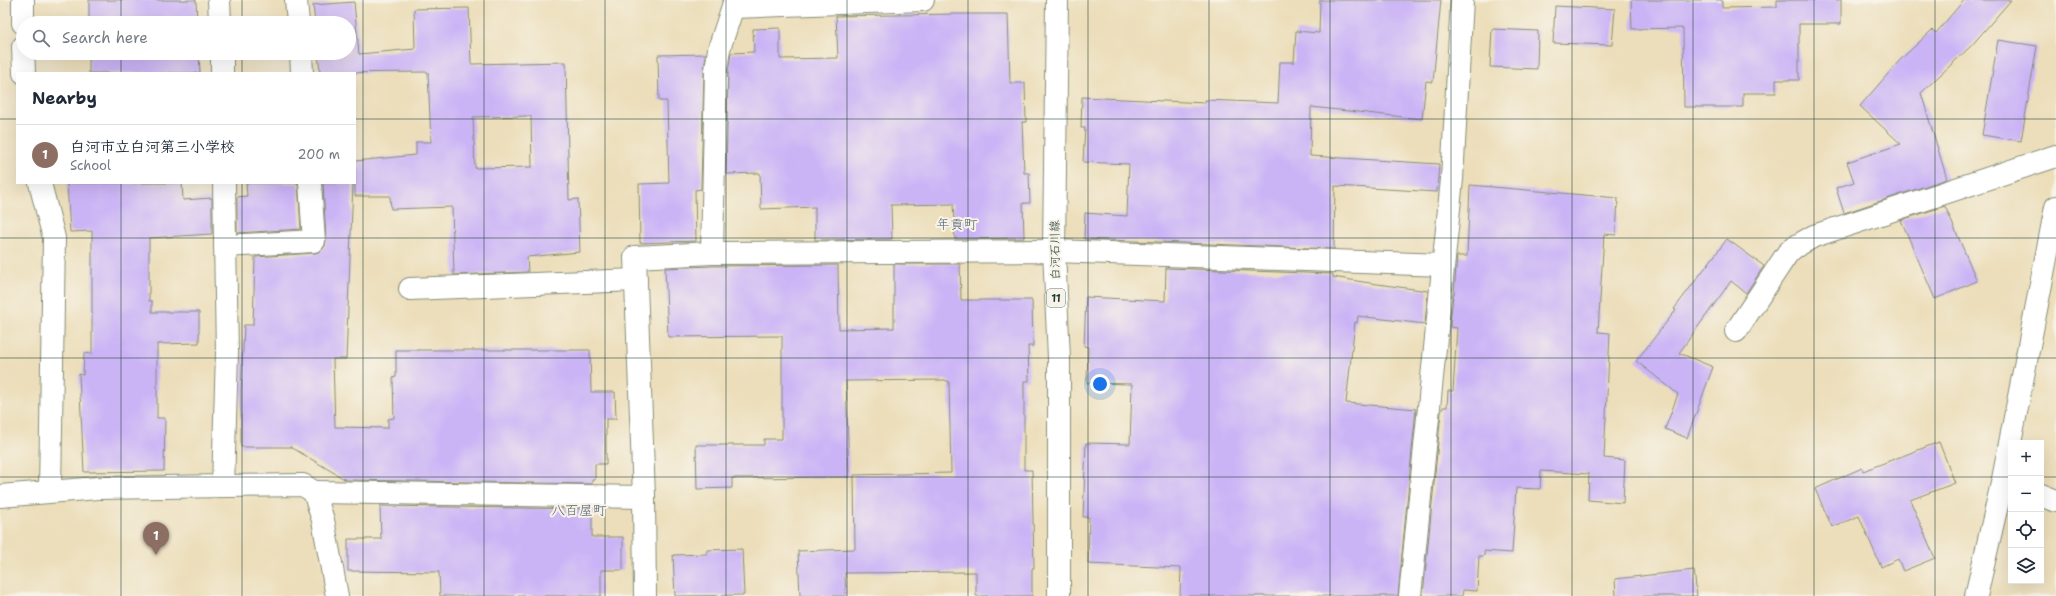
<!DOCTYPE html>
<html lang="en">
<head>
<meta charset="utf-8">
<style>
	:root { --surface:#fff; --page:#f6f6f7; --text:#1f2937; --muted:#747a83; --line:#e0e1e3; --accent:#ea580c }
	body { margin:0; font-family:"Shantell Sans","Klee One",sans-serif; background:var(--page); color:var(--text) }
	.controls { position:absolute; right:12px; bottom:12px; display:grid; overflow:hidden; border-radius:0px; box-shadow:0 4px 16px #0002 }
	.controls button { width:36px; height:36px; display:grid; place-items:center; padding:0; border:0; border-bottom:1px solid var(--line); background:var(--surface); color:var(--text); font:20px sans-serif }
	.you { position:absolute; left:1100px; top:384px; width:14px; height:14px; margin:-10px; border:3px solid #fff; border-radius:50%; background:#1a73e8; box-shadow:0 0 0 6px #1a73e833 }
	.badge { display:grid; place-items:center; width:26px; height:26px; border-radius:50%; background:var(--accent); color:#fff; font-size:13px; font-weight:700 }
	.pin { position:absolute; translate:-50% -33px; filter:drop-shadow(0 1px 2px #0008) }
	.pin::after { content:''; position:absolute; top:21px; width:14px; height:12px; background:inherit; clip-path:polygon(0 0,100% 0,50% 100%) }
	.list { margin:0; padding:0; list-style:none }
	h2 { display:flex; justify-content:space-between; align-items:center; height:52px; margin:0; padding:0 16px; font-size:17px }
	h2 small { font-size:13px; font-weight:400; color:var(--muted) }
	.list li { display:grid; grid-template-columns:26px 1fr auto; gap:12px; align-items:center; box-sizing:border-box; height:60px; padding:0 16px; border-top:1px solid var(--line) }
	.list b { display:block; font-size:15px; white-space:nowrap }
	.list p { margin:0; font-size:13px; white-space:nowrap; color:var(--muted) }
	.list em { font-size:13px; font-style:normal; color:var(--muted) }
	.icon { flex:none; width:22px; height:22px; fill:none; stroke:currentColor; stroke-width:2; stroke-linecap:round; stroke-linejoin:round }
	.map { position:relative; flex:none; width:2056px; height:596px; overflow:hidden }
	.search { position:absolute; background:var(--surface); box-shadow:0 4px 16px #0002; left:16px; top:16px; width:340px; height:44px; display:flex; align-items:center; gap:10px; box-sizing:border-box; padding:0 14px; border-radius:22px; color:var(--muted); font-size:15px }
	.panel { position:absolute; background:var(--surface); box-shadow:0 4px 16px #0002; left:16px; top:72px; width:340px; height:112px; border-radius:0px }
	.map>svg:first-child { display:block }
</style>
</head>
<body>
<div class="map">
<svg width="2056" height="596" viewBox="0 0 2056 596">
	<rect width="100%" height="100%" fill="#f7f3e8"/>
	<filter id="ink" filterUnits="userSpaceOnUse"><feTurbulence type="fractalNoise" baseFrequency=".025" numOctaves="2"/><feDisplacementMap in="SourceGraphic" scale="8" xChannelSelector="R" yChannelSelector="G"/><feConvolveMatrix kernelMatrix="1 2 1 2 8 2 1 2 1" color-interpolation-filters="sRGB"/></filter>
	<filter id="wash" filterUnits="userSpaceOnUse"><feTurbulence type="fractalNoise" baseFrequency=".012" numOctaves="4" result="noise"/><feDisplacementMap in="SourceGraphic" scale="16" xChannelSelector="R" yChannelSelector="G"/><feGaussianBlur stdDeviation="0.9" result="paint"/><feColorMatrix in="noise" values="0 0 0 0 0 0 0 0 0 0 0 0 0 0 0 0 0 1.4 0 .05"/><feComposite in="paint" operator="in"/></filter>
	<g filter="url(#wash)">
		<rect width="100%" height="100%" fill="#ecdeba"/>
		<g id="blocks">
			<g fill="#cbb4f6" fill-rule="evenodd">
				<path d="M89 0H196L197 23H89Z"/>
				<path d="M1320 0H1441L1433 82 1426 81 1422 119 1311 107 1310 156 1439 164 1437 192 1335 186 1334 249 1084 239 1085 213 1127 216 1129 164 1083 162 1085 128H1081L1082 97 1205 103V100L1278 103 1280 62H1294L1296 31 1319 33Z"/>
				<path d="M1631 0H1722V8L1777 7V0H1841V24H1799V80H1776V93H1743V107H1684L1683 28 1632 29Z"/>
				<path d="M1964 0H2011L1972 45 1921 93 1947 179 1844 213 1836 188 1854 182 1847 162 1901 144 1860 106 1900 60 1932 30 1936 33Z"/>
				<path d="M354 2 359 54 415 49 414 9 469 8 471 64 566 62 569 200 578 199 580 252 527 257 528 272 454 275 452 207 391 209 390 196H355V161L416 155V142H431L428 72 320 73 318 53H349V23H315L313 5ZM531 116 532 167 475 168 473 117Z"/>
				<path d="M1555 6 1615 9 1612 45 1553 43Z"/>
				<path d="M957 14H1008L1010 83H1025L1026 122H1022L1024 173H1029L1030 203H1023L1024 238 955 239 953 204 891 205 892 239 815 240V207L761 209 760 173 726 174 728 71 731 53 754 52 753 29 780 28V59L838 58 836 16Z"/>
				<path d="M1492 29 1538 31 1537 69 1490 67Z"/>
				<path d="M1998 40 2037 46 2021 141 1982 135Z"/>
				<path d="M89 53H199L200 73H89Z"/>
				<path d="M706 54 704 70 701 189 695 190 696 241 640 243 639 184 669 183 667 101H659L658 55Z"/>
				<path d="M67 183H182L183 200 212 198V234L149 238V301H152V312H199V343L157 344V418H165L164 471 84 472 79 374 83 375 84 353 92 354V231L70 232Z"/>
				<path d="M246 183H298L301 229 237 233V197L247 196Z"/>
				<path d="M323 183H353L346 359H333L335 427 388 428V419L394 418 393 378 396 377V350H590L591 392H615L616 419H606V464H595V480H592V484L346 480 291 447H241V390L244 325H253L255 257 315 253 321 251 325 246 326 240Z"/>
				<path d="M1470 185 1618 198 1616 235 1604 234 1598 332 1610 333 1604 458 1625 460 1623 503 1588 500 1589 474 1541 471 1540 489 1516 488 1512 553 1484 551V556H1479L1477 591 1463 590 1462 596H1423L1441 412 1443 407H1447L1448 391H1453L1457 328 1450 327 1453 294H1454L1457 256H1467Z"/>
				<path d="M1945 206 1977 281 1935 299 1901 220Z"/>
				<path d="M1727 239 1764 266 1746 293 1731 281 1679 353 1713 367 1687 438 1665 429 1678 394 1636 361 1676 310 1674 309Z"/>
				<path d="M894 264H960L961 300H1032L1033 346H1028L1029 381H1024V470H1032L1034 568H1032V596H976V572L845 573 846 596H800L798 551 855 549 854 475 951 473 949 382 945 380 846 381 849 477 732 478V488L697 489 696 445H764V439H782V336L668 337 665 268 712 266 838 265 839 329 894 328Z"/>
				<path d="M1166 268 1333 274V277L1363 282 1428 291 1425 324 1358 316 1357 323 1355 322 1346 403 1416 409 1398 596H1180L1181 568 1088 564 1089 517H1083L1086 443 1130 444 1132 384 1087 383 1088 347 1084 346 1086 297 1165 301Z"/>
				<path d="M1939 442 1955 483 1910 500 1935 558 1903 571 1898 559 1881 567 1859 516 1832 527 1815 489 1862 468 1863 471Z"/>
				<path d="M380 506 592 509V537H623V570H601V596H440L439 572 348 571V539H381Z"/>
				<path d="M742 549 744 595 675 596 673 555 707 554V550Z"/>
				<path d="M1694 570 1697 596H1616L1615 579Z"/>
			</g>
		</g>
	</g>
	<g filter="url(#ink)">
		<use href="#blocks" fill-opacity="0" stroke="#868e77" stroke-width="1"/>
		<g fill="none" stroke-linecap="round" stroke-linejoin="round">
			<defs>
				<g id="minor">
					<path d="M219 0 220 23"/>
					<path d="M296 0 298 23"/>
					<path d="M733 7 923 0"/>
					<path d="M23 23V0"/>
					<path d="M23 47 24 73"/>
					<path d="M222 53V73"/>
					<path d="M301 53 302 73"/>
					<path d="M40 183 54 238 50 491"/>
					<path d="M225 246 314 241 310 183"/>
					<path d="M712 253 716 70 719 49 735 0"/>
					<path d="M410 289 636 280"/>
					<path d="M1736 331 1787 254 1793 248 1814 236 2056 156"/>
					<path d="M223 486 227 352 224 183"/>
					<path d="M314 492 644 497"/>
					<path d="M2041 495 2056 501"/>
					<path d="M0 496 98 488 303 485 314 492 323 520 337 596"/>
					<path d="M645 596 644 497 635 257 712 253 1054 251 1443 265"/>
					<path d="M1410 596 1452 179 1462 0"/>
				</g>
				<path id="tertiary" d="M1976 596 2003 479 2056 207"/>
				<path id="primary" d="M1057 0 1054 251 1059 358V596"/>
			</defs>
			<use href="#minor" stroke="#868e77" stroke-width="24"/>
			<use href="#tertiary" stroke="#868e77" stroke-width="24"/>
			<use href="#primary" stroke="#868e77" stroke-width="24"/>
			<use href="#minor" stroke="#fff" stroke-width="22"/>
			<use href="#tertiary" stroke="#fff" stroke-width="22"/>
			<use href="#primary" stroke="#fff" stroke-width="22"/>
		</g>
	</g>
	<path fill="none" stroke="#1f3d34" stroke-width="1" stroke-opacity="0.55" d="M121 0V23M242 0V23M363 0V596M484 0V596M605 0V596M726 0V596M847 0V596M968 0V596M1088 0V596M1209 0V596M1330 0V596M1451 0V596M1572 0V596M1693 0V596M1814 0V596M1935 0V596M121 53V73M242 53V73M0 119H17M355 119H2056M121 183V596M242 183V596M0 238H2056M0 358H2056M0 477H2011M2041 477H2056"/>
	<g text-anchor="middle" stroke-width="4" stroke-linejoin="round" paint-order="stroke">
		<rect fill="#f7f3e8" stroke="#60746a" stroke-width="1" x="1047" y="289" width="18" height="18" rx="3"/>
		<g font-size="11" font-weight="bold" fill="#1f3d34">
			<text x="1056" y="302">11</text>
		</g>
		<g font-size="12" fill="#1f3d34" stroke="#f7f3e8">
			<text transform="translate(1055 250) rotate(-91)" y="4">白河石川線</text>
		</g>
		<g font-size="14" fill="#5b6778" stroke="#f7f3e8">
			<text x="957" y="229">年貢町</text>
			<text x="579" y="515">八百屋町</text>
		</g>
	</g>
</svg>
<div class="controls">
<button>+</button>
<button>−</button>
<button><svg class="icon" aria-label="locate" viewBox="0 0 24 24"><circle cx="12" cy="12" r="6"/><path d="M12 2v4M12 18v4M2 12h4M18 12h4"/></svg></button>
<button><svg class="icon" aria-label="layers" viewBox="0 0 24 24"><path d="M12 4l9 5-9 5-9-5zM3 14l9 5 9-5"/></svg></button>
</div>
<div class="you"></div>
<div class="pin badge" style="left:156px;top:555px;background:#8d6e63">1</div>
<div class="search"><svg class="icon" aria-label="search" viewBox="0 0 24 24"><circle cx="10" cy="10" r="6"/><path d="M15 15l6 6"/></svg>Search here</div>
<section class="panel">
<h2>Nearby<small></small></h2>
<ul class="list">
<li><span class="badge" style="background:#8d6e63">1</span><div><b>白河市立白河第三小学校</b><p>School</p></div><em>200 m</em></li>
</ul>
</section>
</div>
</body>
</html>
